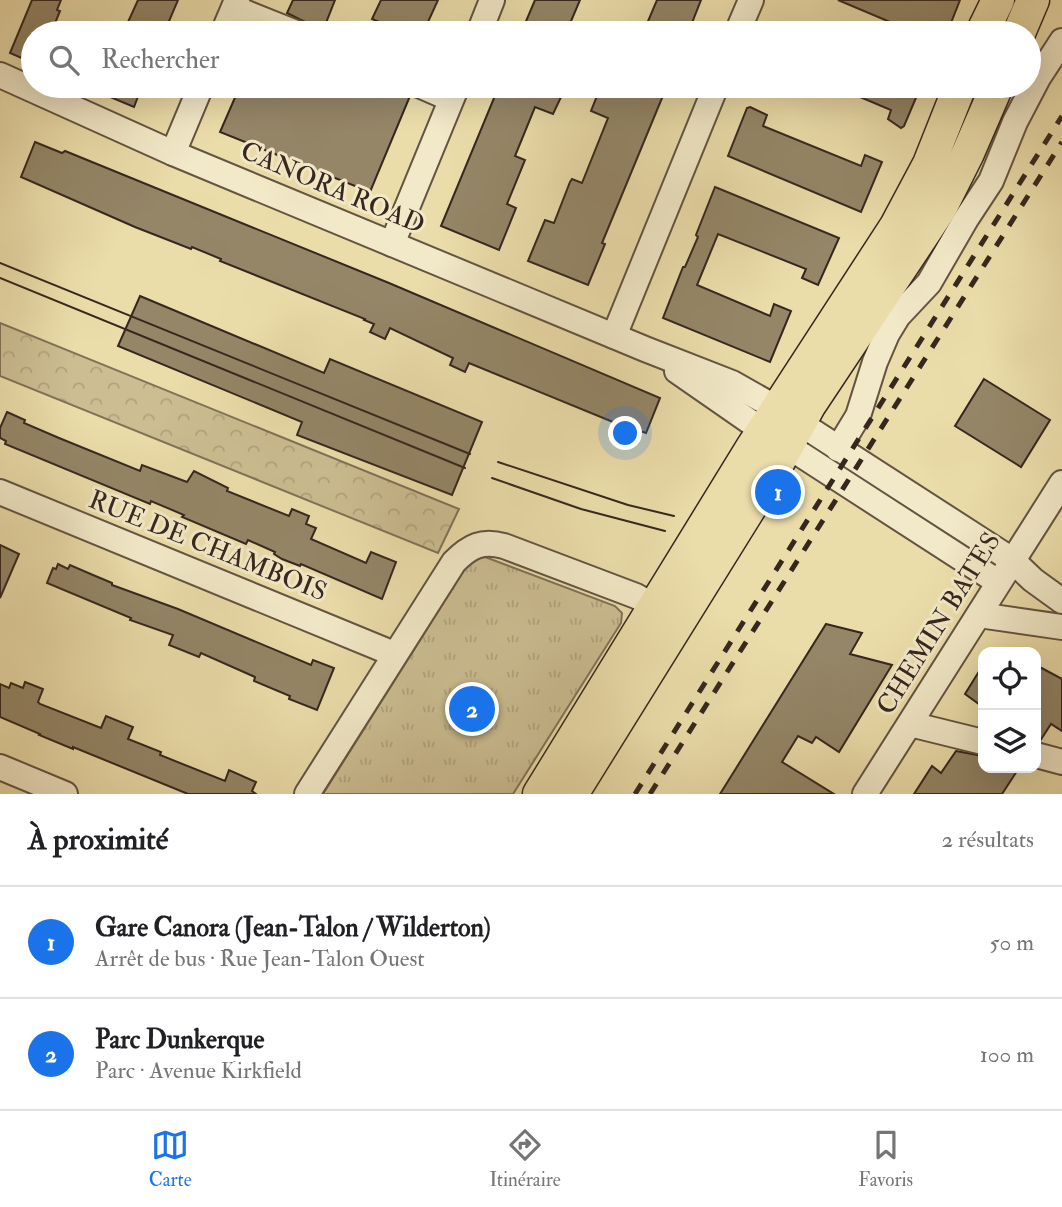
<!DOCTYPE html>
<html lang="fr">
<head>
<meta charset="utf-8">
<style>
	:root { --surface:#fff; --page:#f2f2f2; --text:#202124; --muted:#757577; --line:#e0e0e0; --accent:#1a73e8 }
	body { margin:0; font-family:"IM FELL Double Pica",serif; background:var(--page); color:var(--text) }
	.controls { position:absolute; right:21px; bottom:21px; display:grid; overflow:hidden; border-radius:14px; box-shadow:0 7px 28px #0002 }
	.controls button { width:63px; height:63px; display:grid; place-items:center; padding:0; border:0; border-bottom:2px solid var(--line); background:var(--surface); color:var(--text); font:35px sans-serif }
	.you { position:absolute; left:626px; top:434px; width:24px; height:24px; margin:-18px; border:5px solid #fff; border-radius:50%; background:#1a73e8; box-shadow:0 0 0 10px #1a73e833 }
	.badge { display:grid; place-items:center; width:46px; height:46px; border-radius:50%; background:var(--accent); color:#fff; font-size:23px; font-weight:700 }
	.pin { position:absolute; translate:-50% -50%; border:4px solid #fff; box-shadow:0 2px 7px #0006 }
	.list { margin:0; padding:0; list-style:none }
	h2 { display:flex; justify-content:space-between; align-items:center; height:91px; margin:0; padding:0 28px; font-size:30px }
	h2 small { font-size:23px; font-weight:400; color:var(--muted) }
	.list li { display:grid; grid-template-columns:46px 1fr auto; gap:21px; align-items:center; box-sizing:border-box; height:112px; padding:0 28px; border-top:2px solid var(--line) }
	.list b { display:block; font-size:26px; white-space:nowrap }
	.list p { margin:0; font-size:23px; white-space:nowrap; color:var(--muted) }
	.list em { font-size:23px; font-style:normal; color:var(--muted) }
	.icon { flex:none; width:38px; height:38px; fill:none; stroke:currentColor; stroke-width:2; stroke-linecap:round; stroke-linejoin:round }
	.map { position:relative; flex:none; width:1062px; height:794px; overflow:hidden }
	.search { position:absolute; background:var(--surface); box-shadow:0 7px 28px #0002; left:21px; right:21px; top:21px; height:77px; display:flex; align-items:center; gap:18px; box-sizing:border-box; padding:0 24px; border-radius:38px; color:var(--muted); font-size:26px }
	.sheet { height:315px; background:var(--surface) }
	nav { display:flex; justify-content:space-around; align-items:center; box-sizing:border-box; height:98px; border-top:2px solid var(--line); background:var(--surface); font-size:19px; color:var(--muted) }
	nav a { display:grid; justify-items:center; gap:4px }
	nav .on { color:var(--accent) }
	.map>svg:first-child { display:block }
</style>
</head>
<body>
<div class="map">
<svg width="1062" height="794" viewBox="0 0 1062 794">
	<defs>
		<pattern id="forest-crowns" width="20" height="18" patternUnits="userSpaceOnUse" patternTransform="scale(1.75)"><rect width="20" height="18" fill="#ccbe92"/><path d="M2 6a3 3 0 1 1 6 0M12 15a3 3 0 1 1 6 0" fill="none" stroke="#b0a37d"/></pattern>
		<pattern id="park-tufts" width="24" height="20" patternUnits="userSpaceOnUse" patternTransform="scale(1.75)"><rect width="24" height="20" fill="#ccbe92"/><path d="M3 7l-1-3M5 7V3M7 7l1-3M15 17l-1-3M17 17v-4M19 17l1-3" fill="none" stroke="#b0a37d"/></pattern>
	</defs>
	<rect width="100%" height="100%" fill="#ebddaa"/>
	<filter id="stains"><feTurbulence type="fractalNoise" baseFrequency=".00286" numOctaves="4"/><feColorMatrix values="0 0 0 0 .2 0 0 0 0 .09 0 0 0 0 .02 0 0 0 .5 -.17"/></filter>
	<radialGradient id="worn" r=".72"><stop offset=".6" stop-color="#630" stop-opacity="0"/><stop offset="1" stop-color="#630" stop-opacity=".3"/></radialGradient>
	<path fill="url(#forest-crowns)" stroke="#817258" stroke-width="2" d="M0 323 459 509 438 553 0 376Z"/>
	<path fill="url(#park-tufts)" stroke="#817258" stroke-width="2" d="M485 557 615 606 622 613 621 623 513 794H323L465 569 474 559Z"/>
	<g fill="#948667" stroke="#36271e" stroke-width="2">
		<path d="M32 0H61L57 10 60 11 51 33H33V63L10 53Z"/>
		<path d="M138 0H178L164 33H123Z"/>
		<path d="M293 0H335L322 33H311L307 23 287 13Z"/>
		<path d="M381 0H438L423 33H380L384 24 372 19Z"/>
		<path d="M535 0H580L566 33H521Z"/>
		<path d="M657 0H701L688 33H643Z"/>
		<path d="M838 0H960L947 33H916Z"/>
		<path d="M84 86H142L134 107Z"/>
		<path d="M240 86H394L408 92 410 96 370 192 220 132Z"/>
		<path d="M499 86H540L562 95 553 114 535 107 515 156 525 160 507 204 516 208 499 250 441 226Z"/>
		<path d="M601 86H667L602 243 605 244 588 285 528 261 545 220 554 223 570 182 572 179 582 183 608 118 591 111Z"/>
		<path d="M834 86H921L904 126 901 128 888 119 891 110Z"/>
		<path d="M750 107 767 115 763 126 861 166 865 155 882 162 861 212 728 156 747 108Z"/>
		<path d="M35 142 62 153 65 151 389 283 660 398 646 433 613 422 469 363 465 372 450 365 453 358 390 328 385 339 370 332 374 324 364 320 365 319 220 261 221 259 192 247 191 249 135 227 21 177Z"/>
		<path d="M715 187 839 238 818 285 802 278 806 269 718 234 697 285 770 316 774 304 791 311 770 362 663 318 683 267H685L698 237 696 235Z"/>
		<path d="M140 296 324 373 330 359 482 422 452 495 297 435 302 422 118 346Z"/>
		<path d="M984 379 1050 420 1021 467 955 426Z"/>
		<path d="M7 412 25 420 24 423 59 438 140 471 142 465 187 482 194 471 228 488 227 491 289 516 292 509 309 516 306 524 316 528 311 539 366 563 371 552 396 562 382 599 301 564 300 566 282 559 274 554 275 552 248 540 246 544 182 517 184 515 151 501 150 504 5 444 6 441 0 438V428Z"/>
		<path d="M0 545 19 554 0 598Z"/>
		<path d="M58 564 68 569 70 565 93 575 112 583V585L178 609 311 665 313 660 334 668 317 710 289 699 290 696 254 681 255 677 201 653 199 657 169 645 173 635 130 620 131 618 47 583 53 568 56 569Z"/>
		<path d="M826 624 862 633 850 654 892 665 839 752 816 737 812 743 798 736 782 762 834 794H720Z"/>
		<path d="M983 665V707L965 694Z"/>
		<path d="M1036 665 1062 679V731L1051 724 1040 741H1036Z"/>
		<path d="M25 682 43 689 38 702 40 704 101 728 106 716 133 727 128 739 161 752 160 755 225 781 229 770 256 782 252 791 256 794H188L73 747V749L39 735 40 734 0 717V684L9 688 11 683 23 688Z"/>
		<path d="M956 751 983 756V768H1019L1002 794H914L932 766 941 773Z"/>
	</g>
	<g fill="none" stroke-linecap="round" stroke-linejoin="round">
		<defs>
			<g id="minor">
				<path d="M234 8 296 33"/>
				<path d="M223 33 237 0"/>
				<path d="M479 33 492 0"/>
				<path d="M737 33 751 0"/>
				<path d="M0 75 173 153 645 349 732 383 778 409 1012 560 1033 580 1062 601"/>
				<path d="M421 86 451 99"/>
				<path d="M173 153 201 86"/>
				<path d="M392 244 457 86"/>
				<path d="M614 336 716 86"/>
				<path d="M677 371 749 421 998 582"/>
				<path d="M838 449 858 416 875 362 887 334 898 316 929 283 966 219 991 181 1015 122 1038 78 1062 41"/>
				<path d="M0 492 394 654"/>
				<path d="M979 615 1062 627"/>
				<path d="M910 724 983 742"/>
				<path d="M1036 755 1062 762"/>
				<path d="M0 767 65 794"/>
				<path d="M307 794 454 562C470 546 482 540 504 546L636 596 668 613"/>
				<path d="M865 794 1062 483"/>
			</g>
			<g id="major">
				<path d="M982 33 998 0"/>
				<path d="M1019 33 1033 0"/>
				<path d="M539 794 753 446 896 226 929 164 960 86"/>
				<path d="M572 794 779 461 809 406 940 209 968 153 997 86"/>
			</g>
		</defs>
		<use href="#minor" stroke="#635441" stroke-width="28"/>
		<use href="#major" stroke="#36271e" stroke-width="35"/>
		<use href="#minor" stroke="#f2e9c8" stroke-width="24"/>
		<use href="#major" stroke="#ebddaa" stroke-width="32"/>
		<g stroke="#36271e" stroke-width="2">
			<path d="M0 263 470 454"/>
			<path d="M0 278 465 468"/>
			<path d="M498 462 628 505 674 516"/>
			<path d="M492 478 581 509 665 531"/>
		</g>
		<g stroke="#36271e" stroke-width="5" stroke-dasharray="12 12" stroke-linecap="butt">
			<path d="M635 794 1062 116"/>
			<path d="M650 794 1062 142"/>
		</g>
	</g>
	<g text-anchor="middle" stroke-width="6" stroke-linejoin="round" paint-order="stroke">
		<g font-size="26" fill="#36271e" stroke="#f2e9c8">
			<text transform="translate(333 187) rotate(23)" y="9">CANORA ROAD</text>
			<text transform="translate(208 545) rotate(22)" y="9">RUE DE CHAMBOIS</text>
			<text transform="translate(938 623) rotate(-58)" y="9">CHEMIN BATES</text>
		</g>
	</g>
	<rect width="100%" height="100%" filter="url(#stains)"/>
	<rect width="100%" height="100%" fill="url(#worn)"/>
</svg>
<div class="controls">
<button><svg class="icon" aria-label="locate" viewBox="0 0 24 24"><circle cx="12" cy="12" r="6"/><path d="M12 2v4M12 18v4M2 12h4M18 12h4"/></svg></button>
<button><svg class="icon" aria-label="layers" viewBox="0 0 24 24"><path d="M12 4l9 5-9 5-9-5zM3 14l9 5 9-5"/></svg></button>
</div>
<div class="you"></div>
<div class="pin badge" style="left:778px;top:492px">1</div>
<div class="pin badge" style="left:472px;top:709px">2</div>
<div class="search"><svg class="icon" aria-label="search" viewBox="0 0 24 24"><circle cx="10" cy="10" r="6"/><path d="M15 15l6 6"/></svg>Rechercher</div>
</div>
<section class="sheet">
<h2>À proximité<small>2 résultats</small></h2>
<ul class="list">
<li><span class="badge">1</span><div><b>Gare Canora (Jean-Talon / Wilderton)</b><p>Arrêt de bus · Rue Jean-Talon Ouest</p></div><em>50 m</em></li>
<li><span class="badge">2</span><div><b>Parc Dunkerque</b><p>Parc · Avenue Kirkfield</p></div><em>100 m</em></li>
</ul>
</section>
<nav>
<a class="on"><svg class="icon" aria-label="map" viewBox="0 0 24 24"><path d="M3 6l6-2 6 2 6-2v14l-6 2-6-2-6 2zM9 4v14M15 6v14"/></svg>Carte</a>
<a><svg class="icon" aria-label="directions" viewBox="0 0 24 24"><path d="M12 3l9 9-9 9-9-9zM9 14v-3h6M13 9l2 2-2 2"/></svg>Itinéraire</a>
<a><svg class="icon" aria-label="saved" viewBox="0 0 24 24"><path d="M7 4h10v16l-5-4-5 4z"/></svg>Favoris</a>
</nav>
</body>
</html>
